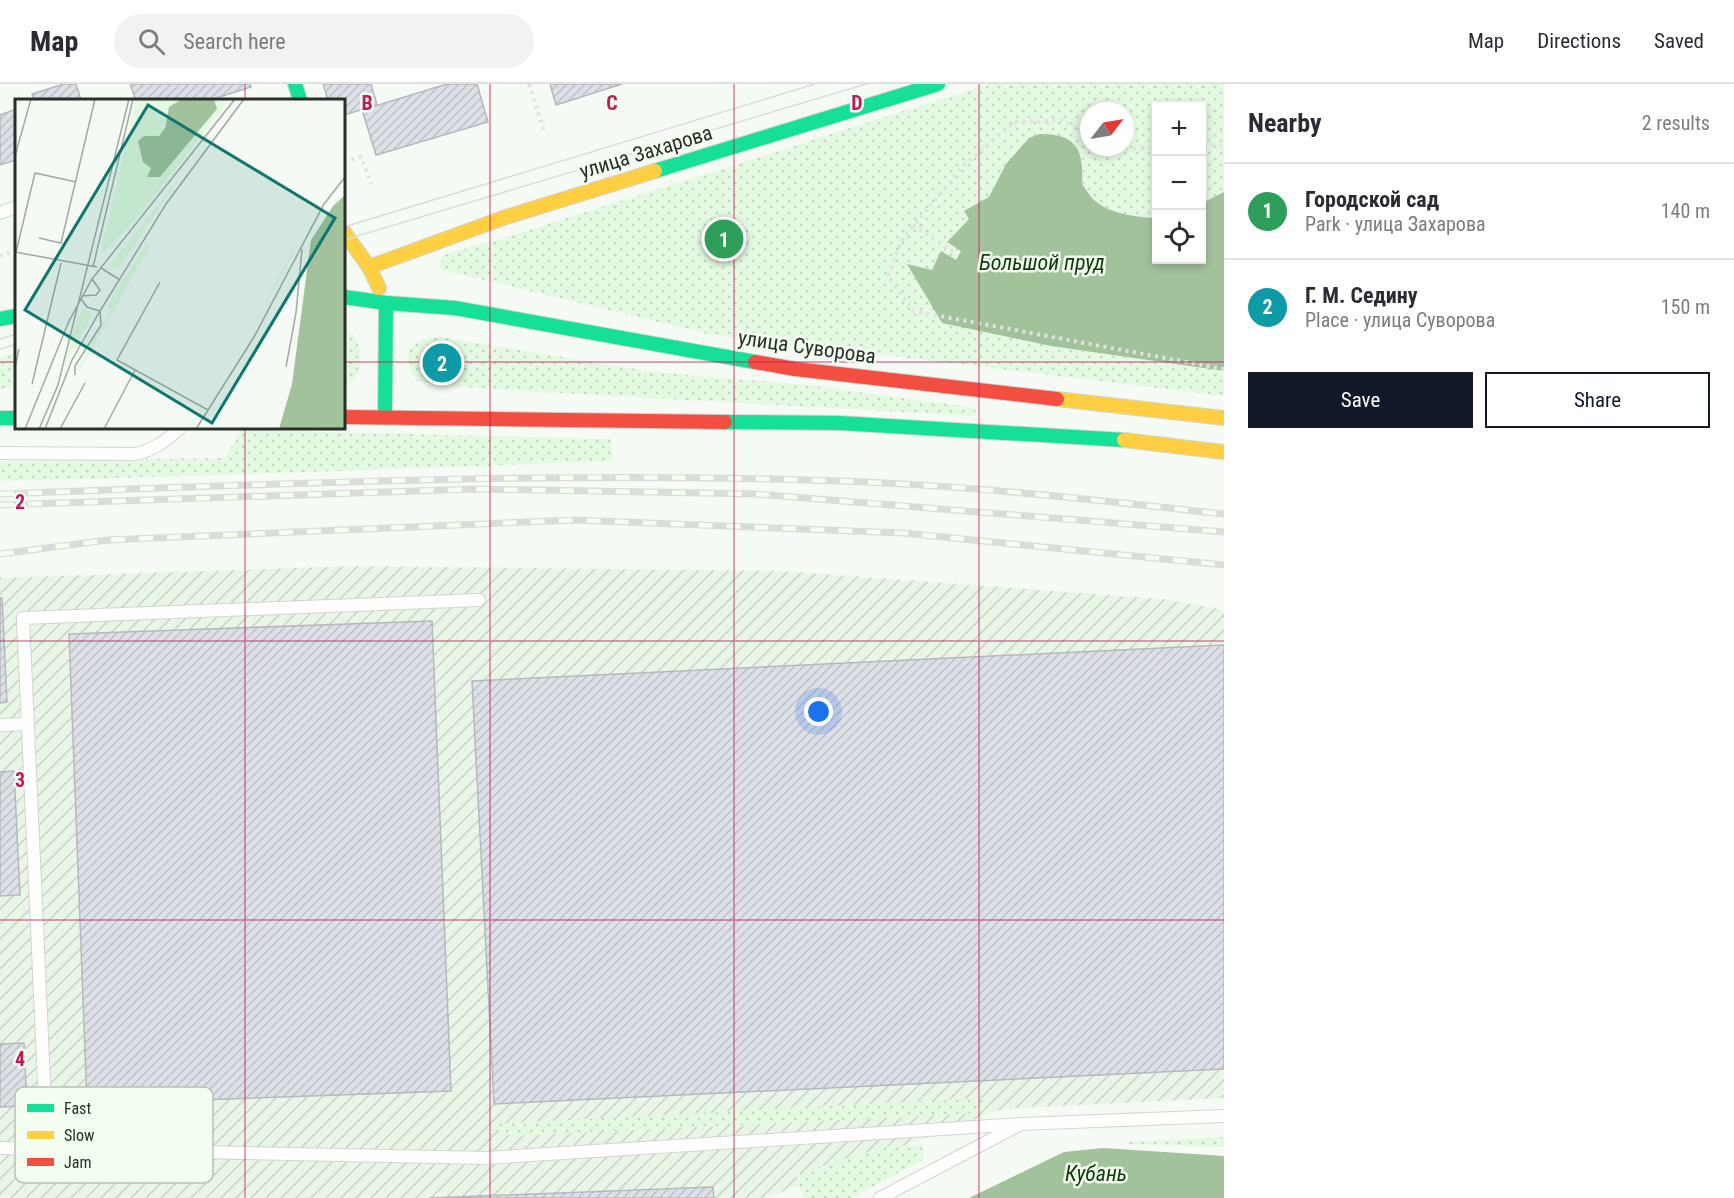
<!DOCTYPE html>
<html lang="en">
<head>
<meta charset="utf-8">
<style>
	:root { --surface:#fff; --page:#f2f2f3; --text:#2b2b33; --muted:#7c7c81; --line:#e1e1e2; --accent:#111827 }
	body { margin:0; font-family:"Roboto Condensed",sans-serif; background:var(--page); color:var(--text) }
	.controls { position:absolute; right:18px; top:18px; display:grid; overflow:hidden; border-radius:0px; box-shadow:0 3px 9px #0003 }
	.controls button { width:54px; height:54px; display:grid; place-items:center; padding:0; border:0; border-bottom:2px solid var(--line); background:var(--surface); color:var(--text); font:30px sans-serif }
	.compass { position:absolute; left:1080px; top:18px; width:54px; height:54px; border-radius:50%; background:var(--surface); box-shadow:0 3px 9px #0003; rotate:59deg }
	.you { position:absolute; left:819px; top:628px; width:21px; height:21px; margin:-15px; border:4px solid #fff; border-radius:50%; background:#1a73e8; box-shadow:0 0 0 9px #1a73e833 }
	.badge { display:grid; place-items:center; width:39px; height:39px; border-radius:50%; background:var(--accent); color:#fff; font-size:20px; font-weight:700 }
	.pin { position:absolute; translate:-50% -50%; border:3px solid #fff; box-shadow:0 2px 6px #0006 }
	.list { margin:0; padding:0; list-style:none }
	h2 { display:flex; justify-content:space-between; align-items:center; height:78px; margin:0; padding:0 24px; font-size:26px }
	h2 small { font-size:20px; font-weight:400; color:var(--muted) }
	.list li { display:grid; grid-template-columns:39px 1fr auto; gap:18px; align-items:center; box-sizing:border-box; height:96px; padding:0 24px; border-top:2px solid var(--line) }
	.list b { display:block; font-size:22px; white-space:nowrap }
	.list p { margin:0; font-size:20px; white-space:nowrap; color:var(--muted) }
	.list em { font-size:20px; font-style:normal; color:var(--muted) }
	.actions { display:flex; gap:12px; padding:18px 24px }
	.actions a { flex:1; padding:14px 0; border:2px solid var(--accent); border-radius:0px; text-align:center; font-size:21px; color:var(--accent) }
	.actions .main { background:var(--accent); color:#fff }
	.icon { flex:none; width:33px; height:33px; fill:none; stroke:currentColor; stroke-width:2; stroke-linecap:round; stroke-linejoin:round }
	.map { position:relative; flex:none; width:1224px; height:1114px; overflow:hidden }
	header { display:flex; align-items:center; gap:36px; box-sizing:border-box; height:84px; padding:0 30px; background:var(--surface); border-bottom:2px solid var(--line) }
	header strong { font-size:28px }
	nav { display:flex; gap:33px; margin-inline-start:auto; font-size:21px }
	.search { width:420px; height:54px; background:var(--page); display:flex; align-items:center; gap:15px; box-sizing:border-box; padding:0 21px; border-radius:33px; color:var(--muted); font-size:22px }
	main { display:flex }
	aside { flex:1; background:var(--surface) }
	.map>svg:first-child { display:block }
</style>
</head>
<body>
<header>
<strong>Map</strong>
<div class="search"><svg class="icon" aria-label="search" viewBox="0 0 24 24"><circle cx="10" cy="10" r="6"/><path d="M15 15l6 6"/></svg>Search here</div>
<nav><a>Map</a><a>Directions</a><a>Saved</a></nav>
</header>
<main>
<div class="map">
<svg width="1224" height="1114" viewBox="0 0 1224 1114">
	<defs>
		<pattern id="industrial-furrows" width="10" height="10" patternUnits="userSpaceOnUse" patternTransform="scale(1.5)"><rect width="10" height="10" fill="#e9f6e7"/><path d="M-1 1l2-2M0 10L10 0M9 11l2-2" fill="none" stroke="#c8d3c6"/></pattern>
		<pattern id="grass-dots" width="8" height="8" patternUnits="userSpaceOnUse" patternTransform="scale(1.5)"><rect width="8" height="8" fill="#e4f9e1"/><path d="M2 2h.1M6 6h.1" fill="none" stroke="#c4d6c1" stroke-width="1.8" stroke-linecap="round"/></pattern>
		<pattern id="building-hatch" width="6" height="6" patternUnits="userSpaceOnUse" patternTransform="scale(1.5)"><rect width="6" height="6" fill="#dee0e8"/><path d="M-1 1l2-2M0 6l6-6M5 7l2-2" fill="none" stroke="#bec0c7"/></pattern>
	</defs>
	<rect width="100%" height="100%" fill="#f5fbf4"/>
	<path fill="url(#industrial-furrows)" d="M350 482 782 487 1164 515 1224 526V1014L1002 1025 766 1114H0V494Z"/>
	<g fill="url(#grass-dots)" fill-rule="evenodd">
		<path d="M989 0H1224V108L1202 119V22H1156V134C1137 133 1108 130 1093 115 1089 111 1085 104 1082 100L1083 78 1069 56 1051 50 1006 80 989 113 965 127 969 135 954 149 961 167 955 176 932 186 908 180 1051 262 1224 287V312L708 250 439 185 443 171 510 152ZM1089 27H1125V63H1089Z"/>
		<path d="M344 244C346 246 350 246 352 249 366 264 363 295 344 303Z"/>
		<path d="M439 253 654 288 808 301 976 324 975 332 505 306 438 301 417 297C399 272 410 254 439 253Z"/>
		<path d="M16 268V305H0V273Z"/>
		<path d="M241 346 611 355 613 377 223 391 0 397V377L225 374Z"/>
		<path d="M982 1014 985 1023 984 1026 966 1030 511 1052 499 1046 495 1040Z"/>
		<path d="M1224 1053V1063L1126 1060V1058Z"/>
		<path d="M923 1061 924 1075 852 1114H803L796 1090 887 1062Z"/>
	</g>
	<g fill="#a2c29c">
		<path d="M1040 50C1077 50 1084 66 1082 100 1085 104 1089 111 1093 115 1108 130 1137 133 1156 134V176H1202V119L1224 108V287L1051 262 942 239 907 180 932 186 941 167 956 176 961 167 947 158 969 135 964 127 989 113 1006 80 1029 54Z"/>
		<path d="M1103 1064 1224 1072V1114H969L1064 1068Z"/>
	</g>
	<g fill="url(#building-hatch)" stroke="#b6b9b9" stroke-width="1.5">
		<path d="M64 0H76L81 16H34L32 10Z"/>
		<path d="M130 0H250L251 3 210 16H136Z"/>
		<path d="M323 0H371L377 21 344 31V16H328Z"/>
		<path d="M447 0H477L488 38 376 71 362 26Z"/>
		<path d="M550 0H622L556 21Z"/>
		<path d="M16 25V76L0 81V31Z"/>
		<path d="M0 514H2L7 618 0 619Z"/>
		<path d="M432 537 451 1007 87 1020 69 550Z"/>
		<path d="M1224 561V985L494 1020 472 597Z"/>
		<path d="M14 687 20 811 0 812V688Z"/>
		<path d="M24 959 27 1022 0 1023V960Z"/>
		<path d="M713 1103 714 1114H429Z"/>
	</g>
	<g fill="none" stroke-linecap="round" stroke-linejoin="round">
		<defs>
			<g id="lane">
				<path d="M0 129 16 123"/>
				<path d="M0 369 135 370C155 366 165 357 180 344"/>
				<path d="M0 641 28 640"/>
				<path d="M0 1064 486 1074 1021 1040 1224 1032"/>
				<path d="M47 1064 23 534 479 516"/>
				<path d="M880 1114 1017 1042"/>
			</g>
			<g id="fast">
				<path d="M295 0 300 16"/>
				<path d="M655 87 938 0"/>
				<path d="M344 213 386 219 455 224 755 278"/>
				<path d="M0 235 16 232"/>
				<path d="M385 333 386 219"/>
				<path d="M0 334H16"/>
				<path d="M725 338 839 339 1124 356"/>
			</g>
			<g id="slow">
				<path d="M344 148 369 183 379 204"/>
				<path d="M369 183 506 133 655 87"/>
				<path d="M1057 315 1224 334"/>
				<path d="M1124 356 1224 368"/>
			</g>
			<g id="jam">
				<path d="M755 278 795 285 1057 315"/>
				<path d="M344 333 725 338"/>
			</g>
		</defs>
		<use href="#lane" stroke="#d1d6d0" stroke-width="14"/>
		<use href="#fast" stroke="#d1d6d0" stroke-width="16"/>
		<use href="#slow" stroke="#d1d6d0" stroke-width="16"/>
		<use href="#jam" stroke="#d1d6d0" stroke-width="16"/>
		<g stroke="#e0e2e0" stroke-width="4" stroke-dasharray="3 4.5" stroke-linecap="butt">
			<path d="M529 0 545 50"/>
			<path d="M1089 51 1061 36 1014 38 963 82 901 157 888 192 913 227 1224 285"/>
			<path d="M1202 62 1224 45"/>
			<path d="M1204 62 1224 61"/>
			<path d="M1111 63 1117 66 1156 64"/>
			<path d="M344 78 361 73 371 100"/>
			<path d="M913 141 955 169"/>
			<path d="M0 172 16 167"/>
		</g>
		<use href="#lane" stroke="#fefefd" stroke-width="12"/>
		<use href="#fast" stroke="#16e098" stroke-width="14"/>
		<use href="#slow" stroke="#ffcf43" stroke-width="14"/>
		<use href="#jam" stroke="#f24e42" stroke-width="14"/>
		<g stroke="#dadcd9" stroke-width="1.5">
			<path d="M344 143 815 0"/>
			<path d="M344 156 866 0"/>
			<path d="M0 255 16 250"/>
			<path d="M0 265 16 260"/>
		</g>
		<defs>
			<g id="rail">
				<path d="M0 410C279 400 558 387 837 397 967 401 1095 416 1224 430"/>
				<path d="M0 421 474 405 756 410 1224 448"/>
				<path d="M0 470 108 456 574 436 903 449 1224 481"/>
			</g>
		</defs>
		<use href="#rail" stroke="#dadcd9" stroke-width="7"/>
		<use href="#rail" stroke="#f3fef1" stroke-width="4.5" stroke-dasharray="14" stroke-linecap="butt"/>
	</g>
	<path fill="none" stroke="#c2185b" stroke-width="1.5" stroke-opacity="0.55" d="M245 0V16M490 0V1114M734 0V1114M979 0V1114M0 278H16M344 278H1224M245 344V1114M0 557H1224M0 836H1224"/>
	<g text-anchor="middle" stroke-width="5" stroke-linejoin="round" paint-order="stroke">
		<g font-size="21" fill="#292e28" stroke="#f3fef1">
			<text transform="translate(646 68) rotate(-17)" y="7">улица Захарова</text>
			<text transform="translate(807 263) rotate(8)" y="7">улица Суворова</text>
		</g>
		<g font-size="22" font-style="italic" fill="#0f3b07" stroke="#f3fef1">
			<text x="1042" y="186">Большой пруд</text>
			<text x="1096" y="1097">Кубань</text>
		</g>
	</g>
	<g transform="translate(15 15)">
		<rect width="330" height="330" fill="#f5fbf4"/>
		<path d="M121 0H167L152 15 147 34 140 40 132 38 125 51 136 69 132 77 145 78 202 10 199 0H215L123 118 85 157ZM163 81 105 168 96 170 97 163ZM131 145 135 147 64 273V265L95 212 92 206ZM279 149 280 153 234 233ZM68 209 78 215 49 268 57 232Z" fill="#e4f9e1"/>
		<path d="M167 0H199L202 10 145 78H132L136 69 128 63 123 42 129 37H144L150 29 154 8ZM330 96V330H264L277 285 296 141 318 107Z" fill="#a2c29c"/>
		<path fill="none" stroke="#a3a9a2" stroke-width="1.5" d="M0 57 16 0M24 139 46 144 80 0M0 153 82 168M1 153 20 74 61 83M78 168 118 0M86 169 105 181M145 183 102 261 193 311M67 197 81 196 85 191 77 180M66 200 72 208 85 212M271 268 281 214 287 150M0 269 4 250M60 276V267L86 226 85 212M17 285 46 164M10 330 54 222 77 180 220 0M24 330 43 286 114 0M30 330 57 261 85 212 151 105 229 0M45 330 70 284M89 330 120 271M181 330 239 238 309 105 330 78"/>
		<path fill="#0f766e" fill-opacity="0.15" stroke="#0f766e" stroke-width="3" d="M133 6 320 119 197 324 10 211Z"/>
		<rect width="330" height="330" fill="none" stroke="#292e28" stroke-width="3"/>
	</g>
	<rect x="15" y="1003" width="198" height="96" rx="9" fill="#f3fef1" stroke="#b6c0b5" stroke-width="1.5"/>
	<rect x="27" y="1020" width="27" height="8" fill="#16e098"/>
	<rect x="27" y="1047" width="27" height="8" fill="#ffcf43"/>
	<rect x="27" y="1074" width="27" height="8" fill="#f24e42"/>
	<g font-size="16" fill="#292e28">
		<text x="64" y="1030">Fast</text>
		<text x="64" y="1057">Slow</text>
		<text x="64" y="1084">Jam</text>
	</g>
	<g font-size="20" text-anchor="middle" font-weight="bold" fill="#c2185b" stroke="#f3fef1" stroke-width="5" stroke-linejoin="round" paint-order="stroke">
		<text x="367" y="26">B</text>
		<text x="612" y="26">C</text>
		<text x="857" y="26">D</text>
		<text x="20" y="425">2</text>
		<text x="20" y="703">3</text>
		<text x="20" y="982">4</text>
	</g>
</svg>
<div class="controls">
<button>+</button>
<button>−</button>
<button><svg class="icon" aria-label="locate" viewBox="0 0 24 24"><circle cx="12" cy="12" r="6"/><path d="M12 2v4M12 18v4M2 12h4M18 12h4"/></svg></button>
</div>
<svg class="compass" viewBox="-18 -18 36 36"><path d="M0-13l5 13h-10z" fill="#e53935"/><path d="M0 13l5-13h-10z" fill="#7c7c81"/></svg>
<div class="you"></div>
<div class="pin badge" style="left:724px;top:155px;background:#2e9e5b">1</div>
<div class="pin badge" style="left:442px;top:279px;background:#0f9aa8">2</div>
</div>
<aside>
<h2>Nearby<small>2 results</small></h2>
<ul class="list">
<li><span class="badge" style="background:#2e9e5b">1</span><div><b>Городской сад</b><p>Park · улица Захарова</p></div><em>140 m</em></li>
<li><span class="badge" style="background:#0f9aa8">2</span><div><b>Г. М. Седину</b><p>Place · улица Суворова</p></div><em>150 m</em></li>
</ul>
<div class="actions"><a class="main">Save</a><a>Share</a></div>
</aside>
</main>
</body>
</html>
